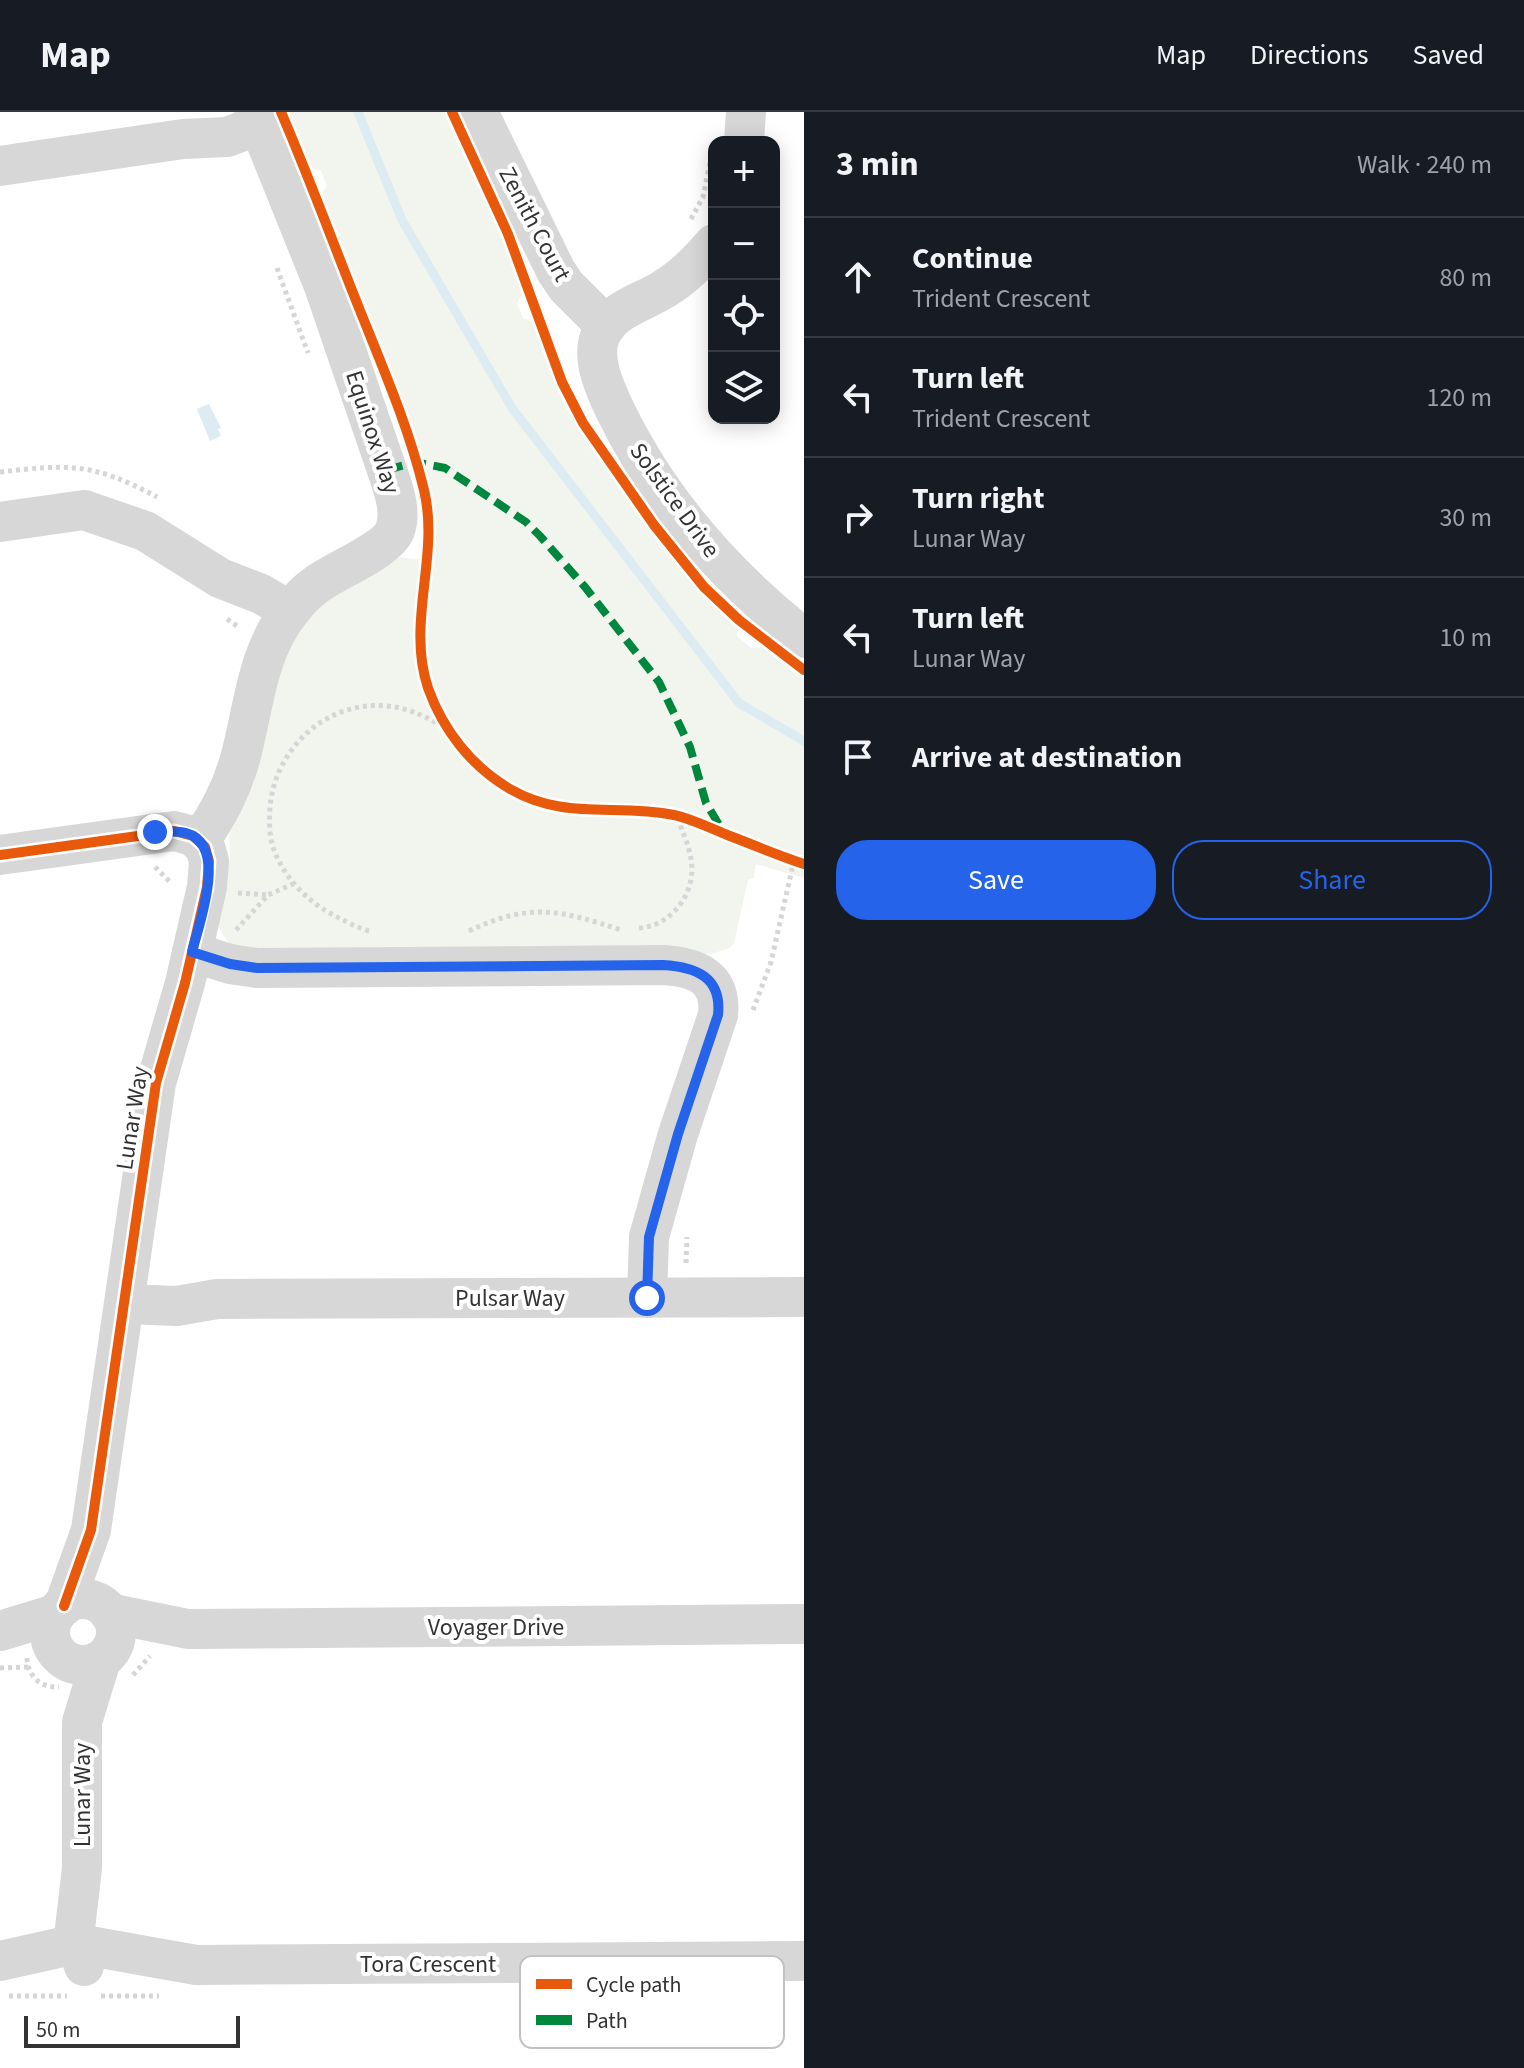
<!DOCTYPE html>
<html lang="en">
<head>
<meta charset="utf-8">
<style>
	:root { --surface:#171b24; --page:#242831; --text:#f1f3f6; --muted:#9ea1a6; --line:#363941; --accent:#2563eb }
	body { margin:0; font-family:"Source Sans 3",sans-serif; background:var(--page); color:var(--text) }
	.controls { position:absolute; right:24px; top:24px; display:grid; overflow:hidden; border-radius:16px; box-shadow:0 4px 20px #0003 }
	.controls button { width:72px; height:72px; display:grid; place-items:center; padding:0; border:0; border-bottom:2px solid var(--line); background:var(--surface); color:var(--text); font:40px sans-serif }
	.scale { position:absolute; left:24px; bottom:20px; width:216px; box-sizing:border-box; padding-left:8px; border:4px solid #333; border-top:0; font-size:22px; line-height:28px; white-space:nowrap; color:#333; -webkit-text-stroke:6px #fff; paint-order:stroke }
	.stop { position:absolute; width:24px; height:24px; margin:-18px; border:6px solid #2563eb; border-radius:50%; background:#fff }
	.stop.end { background:#2563eb; border-color:#fff; box-shadow:0 2px 8px #0008 }
	.list { margin:0; padding:0; list-style:none }
	h2 { display:flex; justify-content:space-between; align-items:center; height:104px; margin:0; padding:0 32px; font-size:34px }
	h2 small { font-size:26px; font-weight:400; color:var(--muted) }
	.list li { display:grid; grid-template-columns:52px 1fr auto; gap:24px; align-items:center; box-sizing:border-box; height:120px; padding:0 32px; border-top:2px solid var(--line) }
	.list b { display:block; font-size:30px; white-space:nowrap }
	.list p { margin:0; font-size:26px; white-space:nowrap; color:var(--muted) }
	.list em { font-size:26px; font-style:normal; color:var(--muted) }
	.actions { display:flex; gap:16px; padding:24px 32px }
	.actions a { flex:1; padding:18px 0; border:2px solid var(--accent); border-radius:32px; text-align:center; font-size:28px; color:var(--accent) }
	.actions .main { background:var(--accent); color:#fff }
	.icon { flex:none; width:44px; height:44px; fill:none; stroke:currentColor; stroke-width:2; stroke-linecap:round; stroke-linejoin:round }
	.map { position:relative; flex:none; width:804px; height:1956px; overflow:hidden }
	header { display:flex; align-items:center; gap:48px; box-sizing:border-box; height:112px; padding:0 40px; background:var(--surface); border-bottom:2px solid var(--line) }
	header strong { font-size:38px }
	nav { display:flex; gap:44px; margin-inline-start:auto; font-size:28px }
	main { display:flex }
	aside { flex:1; background:var(--surface) }
	.map>svg:first-child { display:block }
</style>
</head>
<body>
<header>
<strong>Map</strong>
<nav><a>Map</a><a>Directions</a><a>Saved</a></nav>
</header>
<main>
<div class="map">
<svg width="804" height="1956" viewBox="0 0 804 1956">
	<rect width="100%" height="100%" fill="#fff"/>
	<path fill="#f1f5ed" d="M286 0H446L499 114 523 181 517 191 523 206 534 210 558 278 570 301 674 448 738 515 737 524 751 536 762 535 804 565V766L756 752 754 766 748 768 734 831 730 836 711 842 261 844 229 832 218 814V801L230 746 229 722 237 706 296 510 388 444 433 449C437 373 406 301 379 232 360 183 341 133 321 84L327 74 321 59 310 55Z"/>
	<path fill="#ddebf3" d="M209 292 221 316 218 317 221 324 210 329 197 297Z"/>
	<g fill="none" stroke-linecap="round" stroke-linejoin="round">
		<path stroke="#ddebf3" stroke-width="9" d="M358 0 402 108 512 296 739 591 804 629"/>
		<g stroke="#d6d6d6" stroke-width="5" stroke-dasharray="4 4" stroke-linecap="butt">
			<path d="M691 107 703 85 712 41"/>
			<path d="M277 156 308 241"/>
			<path d="M0 360C69 352 94 351 157 385"/>
			<path d="M227 507 237 514"/>
			<path d="M155 755 171 771"/>
			<path d="M238 781 268 783"/>
			<path d="M639 816C673 814 697 779 691 747 689 732 681 718 677 703"/>
			<path d="M236 818 268 783 293 772"/>
			<path d="M369 819C357 816 346 809 335 804 308 790 285 767 274 738 269 725 269 709 270 695 275 636 327 588 387 594 409 596 426 605 445 615"/>
			<path d="M469 819C530 790 560 798 621 818"/>
			<path d="M753 898 771 850 794 748"/>
			<path d="M686 1151 687 1125"/>
			<path d="M27 1546C28 1565 41 1576 59 1575"/>
			<path d="M0 1556 28 1555"/>
			<path d="M133 1563 150 1544"/>
			<path d="M9 1884H67"/>
			<path d="M101 1884H159"/>
		</g>
		<g stroke="#d7d7d7" stroke-width="40">
			<path d="M478 0 556 159 566 174 606 214"/>
			<path d="M744 30 746 0"/>
			<path d="M0 54 183 27 227 25 259 13"/>
			<path d="M714 132C699 149 684 165 664 177 642 191 614 196 601 222 590 245 605 277 615 298 659 389 725 464 804 526"/>
			<path d="M0 410 84 398 145 419 220 466 261 482 290 499"/>
			<path d="M200 729C218 702 231 679 240 647 254 596 256 542 290 499 297 490 307 479 316 473 334 459 388 438 395 418 402 399 393 376 387 358L324 174 254 0"/>
			<path d="M0 743 174 719 193 724 205 735 209 749 207 775 185 871 156 971 91 1418 64 1494"/>
			<path d="M192 840 230 852 257 856 663 853C696 855 722 865 718 903L678 1022 649 1125 647 1186"/>
			<path d="M125 1192 177 1194 217 1187 804 1185"/>
			<circle cx="83" cy="1520" r="33"/>
			<path d="M109 1501 188 1517 804 1512"/>
			<path d="M0 1519 56 1502"/>
			<path d="M0 1849 67 1834 84 1833 196 1853 804 1849"/>
			<path d="M84 1854 74 1825 82 1756V1610L101 1548"/>
		</g>
		<path stroke="#00873e" stroke-width="8" stroke-dasharray="16 8" stroke-linecap="butt" d="M387 358 415 350 445 356 526 410 540 424 585 475 659 570 690 635 706 691 724 721"/>
		<defs>
			<g id="cycleway">
				<path d="M281 0C309 65 333 131 359 196 383 256 409 316 424 378 440 444 406 510 428 576 443 618 471 654 510 677 565 709 616 691 674 703 692 707 708 715 725 722 751 732 777 743 804 752"/>
				<path d="M452 0 508 122 562 270 583 311 654 413 704 475 739 508 804 558"/>
				<path d="M0 743 174 719 193 724 205 735 209 749 207 775 185 871 156 971 91 1418 64 1494"/>
			</g>
		</defs>
		<use href="#cycleway" stroke="#fff" stroke-width="15"/>
		<use href="#cycleway" stroke="#e8590c" stroke-width="10"/>
	</g>
	<g fill="none" stroke-linecap="round" stroke-linejoin="round">
		<path stroke="#2563eb" stroke-width="10" d="M155 720C165 720 176 718 186 721 229 733 199 811 192 840L230 852 257 856 663 853C696 855 722 865 718 903L678 1022 649 1125 647 1186"/>
	</g>
	<g text-anchor="middle" stroke-width="8" stroke-linejoin="round" paint-order="stroke">
		<g font-size="24" fill="#333" stroke="#fff">
			<text transform="translate(535 112) rotate(62)" y="8">Zenith Court</text>
			<text transform="translate(373 320) rotate(72)" y="8">Equinox Way</text>
			<text transform="translate(675 388) rotate(54)" y="8">Solstice Drive</text>
			<text transform="translate(132 1006) rotate(-81)" y="8">Lunar Way</text>
			<text x="510" y="1194">Pulsar Way</text>
			<text x="496" y="1523">Voyager Drive</text>
			<text transform="translate(82 1683) rotate(-90)" y="8">Lunar Way</text>
			<text x="428" y="1860">Tora Crescent</text>
		</g>
	</g>
	<rect x="520" y="1844" width="264" height="92" rx="12" fill="#fff" stroke="#c2c2c2" stroke-width="2"/>
	<rect x="536" y="1867" width="36" height="10" fill="#e8590c"/>
	<rect x="536" y="1903" width="36" height="10" fill="#00873e"/>
	<g font-size="22" fill="#333">
		<text x="586" y="1880">Cycle path</text>
		<text x="586" y="1916">Path</text>
	</g>
</svg>
<div class="controls">
<button>+</button>
<button>−</button>
<button><svg class="icon" aria-label="locate" viewBox="0 0 24 24"><circle cx="12" cy="12" r="6"/><path d="M12 2v4M12 18v4M2 12h4M18 12h4"/></svg></button>
<button><svg class="icon" aria-label="layers" viewBox="0 0 24 24"><path d="M12 4l9 5-9 5-9-5zM3 14l9 5 9-5"/></svg></button>
</div>
<div class="scale">50 m</div>
<div class="stop" style="left:647px;top:1186px"></div>
<div class="stop end" style="left:155px;top:720px"></div>
</div>
<aside>
<h2>3 min<small>Walk · 240 m</small></h2>
<ul class="list">
<li><svg class="icon" aria-label="ahead" viewBox="0 0 24 24"><path d="M12 20V5M6 11l6-6 6 6"/></svg><div><b>Continue</b><p>Trident Crescent</p></div><em>80 m</em></li>
<li><svg class="icon" aria-label="left" viewBox="0 0 24 24"><path d="M17 20v-9H6M10 6l-5 5 5 5"/></svg><div><b>Turn left</b><p>Trident Crescent</p></div><em>120 m</em></li>
<li><svg class="icon" aria-label="right" viewBox="0 0 24 24"><path d="M7 20v-9h11M14 6l5 5-5 5"/></svg><div><b>Turn right</b><p>Lunar Way</p></div><em>30 m</em></li>
<li><svg class="icon" aria-label="left" viewBox="0 0 24 24"><path d="M17 20v-9H6M10 6l-5 5 5 5"/></svg><div><b>Turn left</b><p>Lunar Way</p></div><em>10 m</em></li>
<li><svg class="icon" aria-label="arrive" viewBox="0 0 24 24"><path d="M6 21V4h12l-3 4 3 4H6"/></svg><div><b>Arrive at destination</b></div></li>
</ul>
<div class="actions"><a class="main">Save</a><a>Share</a></div>
</aside>
</main>
</body>
</html>
